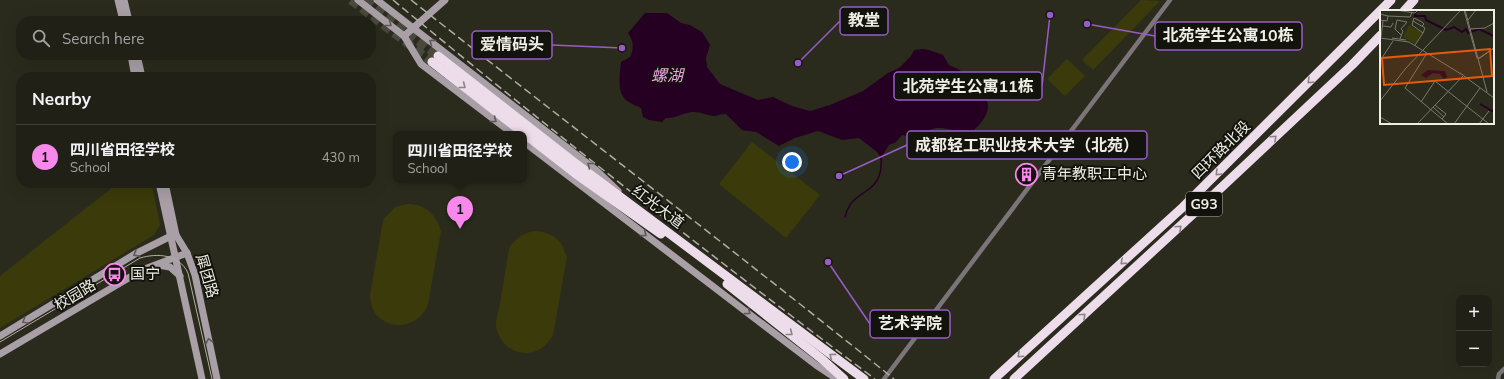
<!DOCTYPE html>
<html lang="en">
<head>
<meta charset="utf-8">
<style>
	:root { --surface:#202016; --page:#2d2d23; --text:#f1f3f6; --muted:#a2a3a1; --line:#3d3e35; --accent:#f888eb }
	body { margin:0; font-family:Mulish,"Noto Sans SC",sans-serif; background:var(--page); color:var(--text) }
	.controls { position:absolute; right:12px; bottom:12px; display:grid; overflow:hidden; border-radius:8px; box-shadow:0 4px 16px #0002 }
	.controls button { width:36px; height:36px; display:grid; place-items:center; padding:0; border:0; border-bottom:1px solid var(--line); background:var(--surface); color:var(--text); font:20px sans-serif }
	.you { position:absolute; left:792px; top:162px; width:14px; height:14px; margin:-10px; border:3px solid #fff; border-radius:50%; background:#1a73e8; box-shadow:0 0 0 6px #1a73e833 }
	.badge { display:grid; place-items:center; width:26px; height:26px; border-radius:50%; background:var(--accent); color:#111; font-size:13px; font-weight:700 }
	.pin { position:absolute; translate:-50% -33px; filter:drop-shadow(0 1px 2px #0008) }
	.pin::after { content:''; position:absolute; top:21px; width:14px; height:12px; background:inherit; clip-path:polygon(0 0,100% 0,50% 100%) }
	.popup { position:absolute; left:393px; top:131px; width:134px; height:52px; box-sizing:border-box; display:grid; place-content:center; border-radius:8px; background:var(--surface); filter:drop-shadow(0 1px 3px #0005); font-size:13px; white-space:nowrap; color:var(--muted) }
	.popup b { font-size:15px; color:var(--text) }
	.popup::after { content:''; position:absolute; left:50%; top:100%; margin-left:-8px; border:8px solid transparent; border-top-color:var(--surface) }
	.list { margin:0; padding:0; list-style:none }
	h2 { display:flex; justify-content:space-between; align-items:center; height:52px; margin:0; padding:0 16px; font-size:17px }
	h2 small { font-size:13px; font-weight:400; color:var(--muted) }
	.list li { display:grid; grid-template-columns:26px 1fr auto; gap:12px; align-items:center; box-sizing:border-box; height:64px; padding:0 16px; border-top:1px solid var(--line) }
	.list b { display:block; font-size:15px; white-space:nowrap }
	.list p { margin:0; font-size:13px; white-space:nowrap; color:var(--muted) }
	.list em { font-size:13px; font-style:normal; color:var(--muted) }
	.icon { flex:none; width:22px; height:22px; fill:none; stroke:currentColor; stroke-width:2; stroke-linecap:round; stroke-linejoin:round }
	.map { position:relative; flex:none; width:1504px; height:379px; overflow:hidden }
	.search { position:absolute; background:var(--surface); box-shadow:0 4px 16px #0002; left:16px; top:16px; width:360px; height:44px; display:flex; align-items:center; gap:10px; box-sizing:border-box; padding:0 14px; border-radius:16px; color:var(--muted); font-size:15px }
	.panel { position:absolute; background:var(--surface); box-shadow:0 4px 16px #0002; left:16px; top:72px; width:360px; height:116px; border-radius:16px }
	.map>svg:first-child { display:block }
</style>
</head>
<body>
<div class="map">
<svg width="1504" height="379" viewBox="0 0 1504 379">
	<rect width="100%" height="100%" fill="#2b2b1d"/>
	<g fill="#3b3a0a">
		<path d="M1141 0 1160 1 1093 70 1082 60Z"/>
		<path d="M1067 59 1085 76 1065 96 1047 79Z"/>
		<path d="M752 142 820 195 786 238 719 184Z"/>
		<path d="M118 183H151L152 184 160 225 154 235 0 328V276Z"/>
		<path d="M407 204C425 204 436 214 441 231 438 248 435 265 432 282 430 290 430 299 427 307 420 322 401 330 386 322 375 317 370 306 370 295L383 220 395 207Z"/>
		<path d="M533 231C545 231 557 235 563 247 564 250 565 253 567 257L553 335C547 345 540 352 527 353 511 354 497 340 496 325 496 318 499 310 500 303 503 285 506 267 509 248 515 239 522 234 533 231Z"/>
	</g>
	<path fill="#260023" d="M645 13H667L681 23 690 25 702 32 710 45 706 58 707 67 720 84 758 100 773 97 792 106 810 111 830 105 863 91 888 73 899 68 911 56 914 50 923 49 929 50 943 55 949 65 960 70C961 72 962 76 963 79 967 84 974 86 979 89 981 91 983 94 985 97 993 110 983 121 974 130H953L942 128H936L929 130 919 138 902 135 896 142 889 145 881 158 877 152 859 138 842 140 818 131 795 138 779 146 756 132 742 130 726 114C721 114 717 116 713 116 706 115 701 112 694 112 684 112 675 119 666 118L662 122 649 120 643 117 641 108C637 106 631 104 627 101 616 92 620 75 621 62L630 57C634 48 634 42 628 33Z"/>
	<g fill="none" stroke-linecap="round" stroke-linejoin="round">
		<path stroke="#260023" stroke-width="1.5" d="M845 217C846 213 848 208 850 205 854 199 859 196 865 192 879 183 882 173 881 157"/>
		<g stroke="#48483b" stroke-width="9" stroke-dasharray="9 4.5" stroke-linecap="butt">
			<path d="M351 0 432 62"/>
			<path d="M365 0 438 56"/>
		</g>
		<g stroke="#7b757a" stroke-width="4.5">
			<path d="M884 379 1170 0"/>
			<path d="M1498 379 1499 374 1504 369"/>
		</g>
		<g stroke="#a99fa7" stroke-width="7">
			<path d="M118 0 123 21"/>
			<path d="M124 0 129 21"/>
			<path d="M358 0 404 36 421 64 513 134"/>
			<path d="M377 0 596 170 618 191"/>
			<path d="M404 36 445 0"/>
			<path d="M131 55 135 77"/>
			<path d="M137 55 142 77"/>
			<path d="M524 142 816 365 837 379"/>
			<path d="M159 183 202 379"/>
			<path d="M165 183 176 235 187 253 195 275 217 379"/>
			<path d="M158 265 170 267 180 276"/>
			<path d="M0 336 135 254 171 236 176 235"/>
			<path d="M0 354 142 270 187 253"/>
		</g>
		<g stroke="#edddea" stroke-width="9">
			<path d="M1404 11 1414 0"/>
			<path d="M438 56 575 163 864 379"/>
			<path d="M432 62 576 174 661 234"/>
			<path d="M727 284 823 360 844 379"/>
			<path d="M994 379 1183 207 1391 0"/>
			<path d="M1014 379 1191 216 1352 65 1381 35"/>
		</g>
		<path stroke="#aeaea3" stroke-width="1" d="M0 342 140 258C157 253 179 254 188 273L212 379"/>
		<g stroke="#aeaea3" stroke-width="1.5" stroke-dasharray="8 4" stroke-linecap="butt">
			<path d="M393 0C550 130 711 256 875 379"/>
			<path d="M411 0C572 127 735 251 894 379"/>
		</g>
	</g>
	<defs><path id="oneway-chevron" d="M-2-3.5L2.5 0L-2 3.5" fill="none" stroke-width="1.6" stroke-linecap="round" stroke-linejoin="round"/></defs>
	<g stroke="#5e595a">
		<use href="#oneway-chevron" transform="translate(389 24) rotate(38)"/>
		<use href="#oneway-chevron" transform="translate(432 42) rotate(-143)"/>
		<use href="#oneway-chevron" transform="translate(494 120) rotate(37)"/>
		<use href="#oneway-chevron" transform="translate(590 165) rotate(-142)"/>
		<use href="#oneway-chevron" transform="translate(644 234) rotate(37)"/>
		<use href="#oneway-chevron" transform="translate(136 254) rotate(151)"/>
		<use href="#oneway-chevron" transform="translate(748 312) rotate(37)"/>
		<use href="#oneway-chevron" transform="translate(25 321) rotate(149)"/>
		<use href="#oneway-chevron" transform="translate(209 341) rotate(-102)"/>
	</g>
	<g stroke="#8b8287">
		<use href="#oneway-chevron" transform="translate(1310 81) rotate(135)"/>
		<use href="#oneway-chevron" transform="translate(463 86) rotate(38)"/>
		<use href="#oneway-chevron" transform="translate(1274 138) rotate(-43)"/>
		<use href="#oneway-chevron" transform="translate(1218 173) rotate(135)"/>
		<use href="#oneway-chevron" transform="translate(1179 228) rotate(-43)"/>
		<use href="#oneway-chevron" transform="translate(1123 262) rotate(138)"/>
		<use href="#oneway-chevron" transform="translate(1083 316) rotate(-43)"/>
		<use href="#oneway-chevron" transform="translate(790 333) rotate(38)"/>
		<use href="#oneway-chevron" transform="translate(1020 355) rotate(137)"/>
		<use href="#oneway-chevron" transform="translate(832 356) rotate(-143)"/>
	</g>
	<defs>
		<symbol id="building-ring" viewBox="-11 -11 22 22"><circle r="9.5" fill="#13130d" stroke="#f888eb" stroke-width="1.5"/><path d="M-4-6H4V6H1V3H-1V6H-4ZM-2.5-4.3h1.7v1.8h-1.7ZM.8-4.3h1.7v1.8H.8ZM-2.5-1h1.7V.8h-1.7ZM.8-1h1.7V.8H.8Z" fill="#f888eb"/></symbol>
		<symbol id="bus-ring" viewBox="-11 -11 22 22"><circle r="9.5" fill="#13130d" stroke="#f888eb" stroke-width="1.5"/><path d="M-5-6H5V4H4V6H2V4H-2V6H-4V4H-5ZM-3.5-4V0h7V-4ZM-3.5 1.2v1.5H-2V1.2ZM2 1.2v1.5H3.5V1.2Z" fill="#f888eb"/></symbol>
	</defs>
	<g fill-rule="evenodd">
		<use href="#building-ring" x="1014" y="162" width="25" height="25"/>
		<use href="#bus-ring" x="102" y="262" width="25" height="25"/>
	</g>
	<g text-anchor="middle" stroke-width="4" stroke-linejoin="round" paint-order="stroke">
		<rect fill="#13130d" stroke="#acaca4" stroke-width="1" x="1186" y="192" width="36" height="24" rx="3"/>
		<g font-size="14" font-weight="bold" fill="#eeeee5">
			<text x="1204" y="209">G93</text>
		</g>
		<g font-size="15" fill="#eeeee5" stroke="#13130d">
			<text transform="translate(1221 150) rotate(-45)" y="5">四环路北段</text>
			<text transform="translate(658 207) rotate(37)" y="5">红光大道</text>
			<text transform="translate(207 276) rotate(74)" y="5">犀团路</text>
			<text transform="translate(75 295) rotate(-31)" y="5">校园路</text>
		</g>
		<g font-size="15" fill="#eeeee5" stroke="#13130d" text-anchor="start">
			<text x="1042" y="179">青年教职工中心</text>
			<text x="130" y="279">国宁</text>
		</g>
		<g font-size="16" font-style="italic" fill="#eea2e3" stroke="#13130d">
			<text x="667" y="81">螺湖</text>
		</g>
	</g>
	<g transform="translate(1380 10)">
		<rect width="114" height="114" fill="#2b2b1d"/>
		<path d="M29 15 42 23 35 34 23 27Z" fill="#3b3a0a"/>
		<path d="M48 60 65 61 67 67 64 69 60 64 53 63 46 68 41 65Z" fill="#260023"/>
		<path fill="none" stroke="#260023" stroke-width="2" d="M36 0 35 6H45L46 10 66 20 74 17 82 22 86 19 88 23 99 19 114 26M100 94 114 102"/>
		<path fill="none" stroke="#79796d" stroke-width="1" d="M16 0 35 3 38 0M84 0 97 48H100L114 38M85 0 107 82M0 4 8 6 7 11 0 10M8 6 30 7 32 2M88 10 96 0M33 11 34 8 42 12 44 14 42 16M3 16 11 17 13 13M90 19 105 18 114 13M1 27 3 11M0 28 29 32 81 64M12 28 26 30M20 29 23 21 21 19 27 12 17 10 15 19 21 25M35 35 43 23 45 18 33 11 32 15 43 23M47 43 25 78 68 114M99 48 114 38M0 51 13 31M80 63 114 88M0 91 26 58 81 0M41 92 55 71 109 114M55 95 66 104 62 109M53 97 64 107M0 107 12 114M37 114 83 66M74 114 100 78M99 114 109 101"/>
		<path fill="#e8590c" fill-opacity="0.15" stroke="#e8590c" stroke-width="2" d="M110 39 112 66 4 75 2 48Z"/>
		<rect width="114" height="114" fill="none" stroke="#eeeee5" stroke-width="2"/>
	</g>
	<path fill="none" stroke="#985cc8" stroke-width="1.5" d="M798 63L840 21M1087 24L1155 36M622 48L552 45M1050 15L1042 86M839 176L907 145M828 262L870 324"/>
	<g fill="#985cc8" stroke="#13130d" stroke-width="1.5">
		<circle cx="798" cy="63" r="4"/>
		<circle cx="1087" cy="24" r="4"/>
		<circle cx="622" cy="48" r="4"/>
		<circle cx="1050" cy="15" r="4"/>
		<circle cx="839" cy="176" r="4"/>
		<circle cx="828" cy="262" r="4"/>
	</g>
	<g fill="#13130d" stroke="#985cc8" stroke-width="1.5">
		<rect x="840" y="7" width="48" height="28" rx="4"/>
		<rect x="1155" y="22" width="147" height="28" rx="4"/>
		<rect x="472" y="31" width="80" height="28" rx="4"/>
		<rect x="894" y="72" width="148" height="28" rx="4"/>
		<rect x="907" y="131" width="240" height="28" rx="4"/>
		<rect x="870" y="310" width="80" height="28" rx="4"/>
	</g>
	<g font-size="16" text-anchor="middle" font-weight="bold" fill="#eeeee5">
		<text x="864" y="26">教堂</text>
		<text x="1228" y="41">北苑学生公寓10栋</text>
		<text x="512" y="50">爱情码头</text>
		<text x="968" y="92">北苑学生公寓11栋</text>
		<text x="1027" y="151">成都轻工职业技术大学（北苑）</text>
		<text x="910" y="329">艺术学院</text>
	</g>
</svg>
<div class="controls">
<button>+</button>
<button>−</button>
</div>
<div class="you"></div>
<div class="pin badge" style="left:460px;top:229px">1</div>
<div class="popup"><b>四川省田径学校</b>School</div>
<div class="search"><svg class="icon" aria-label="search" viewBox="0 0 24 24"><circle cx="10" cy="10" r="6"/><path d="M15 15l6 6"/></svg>Search here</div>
<section class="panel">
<h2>Nearby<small></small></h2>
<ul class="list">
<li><span class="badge">1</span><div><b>四川省田径学校</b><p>School</p></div><em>430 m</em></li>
</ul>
</section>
</div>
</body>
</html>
